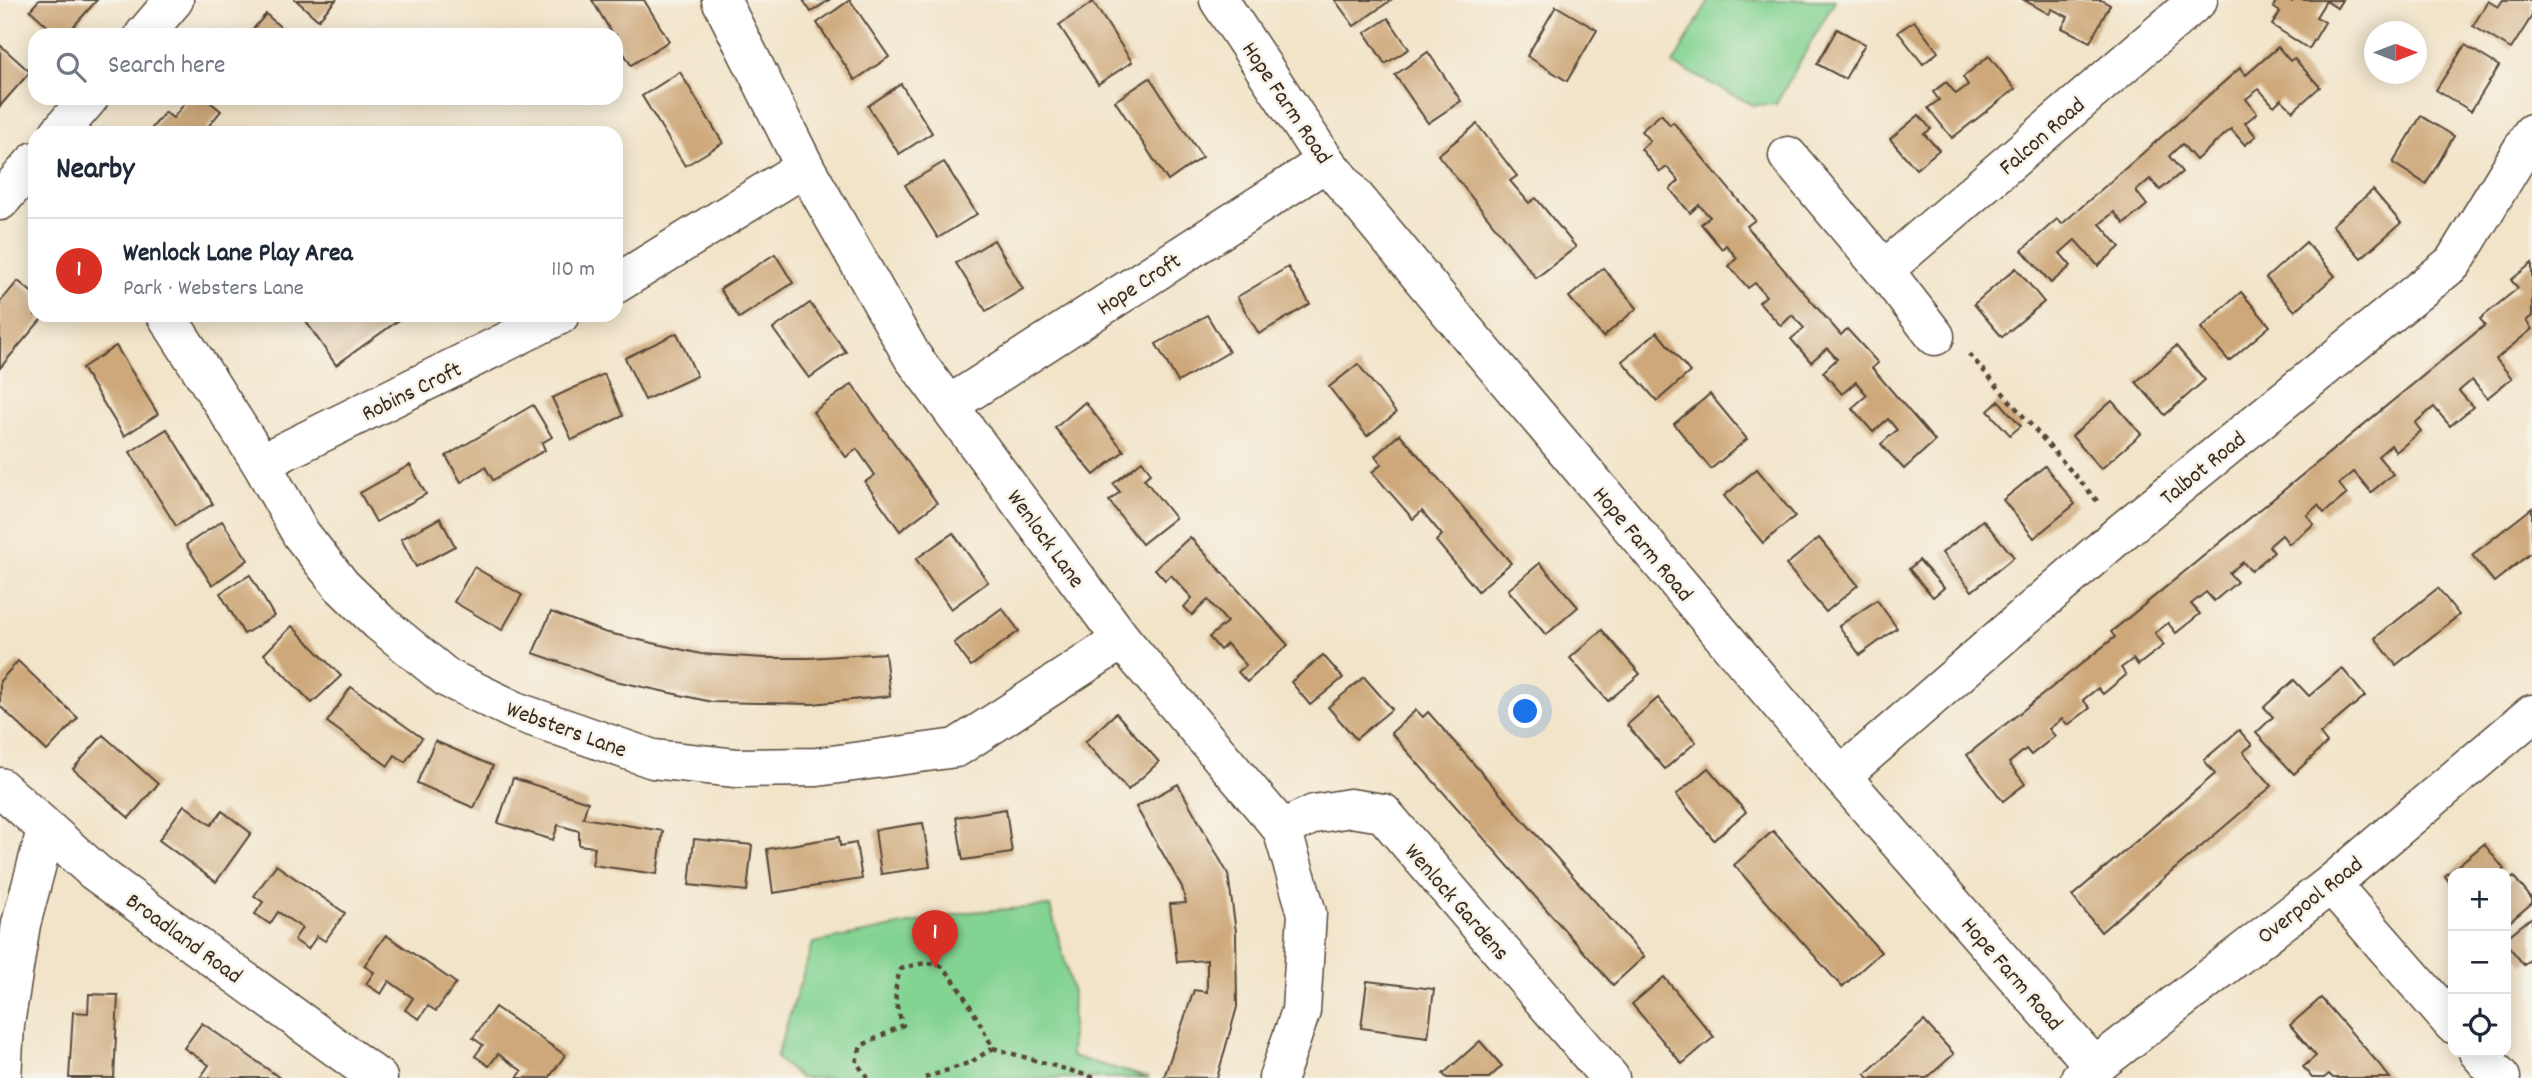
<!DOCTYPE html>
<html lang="en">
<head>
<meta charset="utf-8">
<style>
	:root { --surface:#fff; --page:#f2f2f3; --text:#1f2937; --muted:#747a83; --line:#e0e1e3; --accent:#d93025 }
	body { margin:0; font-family:Dekko,sans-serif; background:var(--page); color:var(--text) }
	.controls { position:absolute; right:21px; bottom:21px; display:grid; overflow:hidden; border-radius:14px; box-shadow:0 4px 18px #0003 }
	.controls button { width:63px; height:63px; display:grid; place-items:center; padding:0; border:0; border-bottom:2px solid var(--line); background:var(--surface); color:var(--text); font:35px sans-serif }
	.compass { position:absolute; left:2364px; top:21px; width:63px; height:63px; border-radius:50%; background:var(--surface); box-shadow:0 4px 18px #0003; rotate:90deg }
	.you { position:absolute; left:1526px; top:712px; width:24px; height:24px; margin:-18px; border:5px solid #fff; border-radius:50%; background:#1a73e8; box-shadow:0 0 0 10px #1a73e833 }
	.badge { display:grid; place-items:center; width:46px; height:46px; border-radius:50%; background:var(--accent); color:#fff; font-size:23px; font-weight:700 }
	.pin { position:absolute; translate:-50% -58px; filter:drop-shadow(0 2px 4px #0008) }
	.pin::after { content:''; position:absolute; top:37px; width:24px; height:21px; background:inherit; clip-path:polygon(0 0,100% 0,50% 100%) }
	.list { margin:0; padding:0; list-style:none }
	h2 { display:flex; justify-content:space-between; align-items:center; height:91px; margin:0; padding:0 28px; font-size:30px }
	h2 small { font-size:23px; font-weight:400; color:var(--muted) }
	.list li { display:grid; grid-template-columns:46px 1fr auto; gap:21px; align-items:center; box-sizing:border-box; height:105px; padding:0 28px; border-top:2px solid var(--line) }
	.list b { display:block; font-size:26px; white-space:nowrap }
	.list p { margin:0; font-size:23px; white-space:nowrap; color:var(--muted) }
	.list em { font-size:23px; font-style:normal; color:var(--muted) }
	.icon { flex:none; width:38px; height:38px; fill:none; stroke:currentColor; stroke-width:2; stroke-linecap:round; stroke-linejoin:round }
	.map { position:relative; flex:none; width:2532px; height:1078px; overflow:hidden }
	.search { position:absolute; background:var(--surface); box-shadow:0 4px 18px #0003; left:28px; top:28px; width:595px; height:77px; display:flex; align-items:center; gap:18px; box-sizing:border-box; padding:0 24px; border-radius:21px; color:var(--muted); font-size:26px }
	.panel { position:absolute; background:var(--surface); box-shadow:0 4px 18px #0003; left:28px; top:126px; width:595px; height:196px; border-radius:21px }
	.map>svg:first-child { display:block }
</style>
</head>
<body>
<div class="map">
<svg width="2532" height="1078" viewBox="0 0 2532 1078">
	<rect width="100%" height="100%" fill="#f7f3e8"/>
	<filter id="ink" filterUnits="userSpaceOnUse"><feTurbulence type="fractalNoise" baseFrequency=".0143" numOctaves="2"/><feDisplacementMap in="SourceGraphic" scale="14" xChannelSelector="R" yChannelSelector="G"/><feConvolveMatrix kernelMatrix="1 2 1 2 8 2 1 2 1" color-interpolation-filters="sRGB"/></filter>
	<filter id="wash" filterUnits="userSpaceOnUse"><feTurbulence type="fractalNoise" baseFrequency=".00686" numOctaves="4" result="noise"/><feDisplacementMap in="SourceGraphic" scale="28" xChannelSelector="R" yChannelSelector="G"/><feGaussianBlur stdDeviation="1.57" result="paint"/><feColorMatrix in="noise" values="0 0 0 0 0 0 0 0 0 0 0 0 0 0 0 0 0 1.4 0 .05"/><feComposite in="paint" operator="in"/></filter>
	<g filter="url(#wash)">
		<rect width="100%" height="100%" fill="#f2e4c9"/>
		<g fill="#83d393" stroke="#5f7e58" stroke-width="2">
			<path d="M1709 0H1835L1776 104 1753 105 1673 64Z"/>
			<path d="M1050 906 1073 993 1071 1056 1149 1078H800L776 1058 813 943 969 912Z"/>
		</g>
		<g id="blocks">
			<g fill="#cea87a">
				<path d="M39 0H97L66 35H57L30 10Z"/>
				<path d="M296 0H336L318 20Z"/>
				<path d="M592 0H644L669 41 631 65 616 40V35H613Z"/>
				<path d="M803 0H829L811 12Z"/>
				<path d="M850 0 889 57 855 80 817 23Z"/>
				<path d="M1335 0H1391L1354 26Z"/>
				<path d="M2024 0H2101L2110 5 2090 42 2062 28 2068 17 2052 9 2049 14Z"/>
				<path d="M2277 0 2292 2 2293 0H2342L2337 8 2326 1 2316 17 2325 22 2309 49 2272 25 2280 12 2273 7Z"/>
				<path d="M2503 0H2532V16L2511 49 2473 26 2488 1 2498 7Z"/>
				<path d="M1093 2 1132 62 1098 84 1059 25Z"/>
				<path d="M1556 6 1597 30 1567 81 1527 56Z"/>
				<path d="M266 14 289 35H248Z"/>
				<path d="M1388 18 1409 49 1385 64 1365 33Z"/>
				<path d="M1914 21 1938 52 1923 64 1898 32Z"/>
				<path d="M1837 29 1865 44 1845 79 1817 64Z"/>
				<path d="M0 45 30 72 0 106Z"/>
				<path d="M2465 45 2499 66 2471 111 2436 90Z"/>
				<path d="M2278 47 2290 61 2294 58 2320 87 2293 111 2281 99 2274 106 2259 89 2246 99 2257 113 2245 123 2256 136 2245 145 2231 129 2196 160 2182 144 2169 156 2182 172 2160 190 2150 179 2136 191 2147 205 2124 224 2114 212 2100 224 2120 247 2098 266 2075 240 2060 253 2071 266 2051 283 2022 250 2057 219 2062 224 2240 68 2246 75Z"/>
				<path d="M1428 52 1461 101 1428 123 1395 75Z"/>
				<path d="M1989 56 2015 89 1952 138 1928 108 1939 100 1933 92 1946 82 1956 94 1968 85 1963 77Z"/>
				<path d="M680 72 723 143 685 166 642 96Z"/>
				<path d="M1150 78 1202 157 1168 181 1115 101Z"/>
				<path d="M901 84 932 133 899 154 868 106Z"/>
				<path d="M189 98H205L221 111 203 133H148L165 112 173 118Z"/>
				<path d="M1661 114 1670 125 1673 122 1755 220 1747 226 1758 240 1841 335 1847 329 1858 341 1878 363 1872 368 1935 441 1904 469 1881 444 1897 430 1888 419 1873 432 1852 408 1867 395 1856 382 1842 394 1823 372 1837 359 1827 348 1811 362 1791 339 1804 328 1792 315 1781 326 1759 302 1766 296 1755 283 1748 288 1729 266 1737 258 1726 245 1722 249 1701 224 1710 217 1699 205 1690 213 1670 189 1679 181 1667 167 1660 172 1641 149 1650 141 1641 131Z"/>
				<path d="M1919 115 1931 129 1924 134 1939 150 1916 169 1890 139Z"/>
				<path d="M2421 116 2454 136 2426 184 2393 163Z"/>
				<path d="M1477 124 1517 176 1510 181 1529 203 1536 198 1576 247 1536 278 1438 155Z"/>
				<path d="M944 162 977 214 938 238 905 185Z"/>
				<path d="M2373 190 2401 223 2361 258 2332 225Z"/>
				<path d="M994 240 1023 289 986 311 956 263Z"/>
				<path d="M2306 242 2335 276 2295 311 2266 278Z"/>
				<path d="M775 254 793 283 739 318 720 289Z"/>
				<path d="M2532 263V316L2526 321 2532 329 2496 359 2512 378 2487 398 2472 380 2459 391 2473 407 2450 426 2434 407 2415 423 2421 431 2396 452 2391 445 2378 456 2393 474 2371 492 2354 472 2339 484 2347 494 2324 513 2318 505 2307 515 2314 524 2289 544 2282 535 2269 546 2274 552 2251 571 2243 562 2229 573 2237 582 2214 601 2206 592 2191 604 2200 614 2176 633 2168 623 2155 633 2164 645 2138 665 2133 659 2121 668 2126 675 2103 694 2098 688 2083 700 2090 708 2068 725 2062 719 2049 729 2055 736 2031 755 2026 749 2009 763 2025 784 2003 801 1967 755 2115 637 2111 632 2485 325 2480 319 2518 288 2511 280Z"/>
				<path d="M1288 267 1310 304 1259 334 1237 297Z"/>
				<path d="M1603 268 1637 308 1603 337 1569 297Z"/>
				<path d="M2016 268 2044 302 2002 337 1974 304Z"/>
				<path d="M18 281 35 295V315H45L0 368V302Z"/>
				<path d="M2241 292 2270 326 2229 361 2201 328Z"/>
				<path d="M810 303 846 352 809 378 773 329Z"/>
				<path d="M312 315H327L332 323 343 315H406L336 365 305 320Z"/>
				<path d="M1207 315 1229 352 1178 382 1156 344Z"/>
				<path d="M1657 332 1690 372 1657 401 1622 361Z"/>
				<path d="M677 333 697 376 645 400 625 358Z"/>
				<path d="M116 346 158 414 124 436 82 368Z"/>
				<path d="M2176 346 2205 380 2165 415 2136 382Z"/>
				<path d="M1358 364 1396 413 1367 436 1329 387Z"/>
				<path d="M604 374 623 416 572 440 552 398Z"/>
				<path d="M852 384 937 503 900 531 865 482 875 475 857 449 846 457 813 412Z"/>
				<path d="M1710 394 1747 439 1711 469 1674 424Z"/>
				<path d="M1999 401 2021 426 2010 435 1988 411Z"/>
				<path d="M2112 401 2141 434 2101 469 2072 436Z"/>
				<path d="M1085 402 1124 451 1094 475 1055 428Z"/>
				<path d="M533 405 552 437 542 443 545 450 493 480 485 467 461 482 446 456Z"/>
				<path d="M167 429 213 504 176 526 130 452Z"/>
				<path d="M1400 434 1511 563 1478 591 1436 541 1442 535 1422 511 1413 519 1372 472 1382 464 1375 456Z"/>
				<path d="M1142 461 1151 473 1144 479 1175 518 1142 544 1109 501 1120 492 1113 484Z"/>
				<path d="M410 465 426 494 376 522 360 493Z"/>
				<path d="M2045 466 2075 504 2034 538 2003 500Z"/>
				<path d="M1757 469 1795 516 1763 543 1724 496Z"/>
				<path d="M2532 508V552L2494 582 2472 555Z"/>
				<path d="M440 518 455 546 416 567 401 539Z"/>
				<path d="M1983 520 2014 557 1972 591 1942 553Z"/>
				<path d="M222 521 248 560 212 585 186 545Z"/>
				<path d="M953 533 988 582 951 609 916 559Z"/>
				<path d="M1190 537 1288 645 1247 682 1238 672 1246 665 1227 644 1220 650 1209 637 1227 622 1208 600 1192 615 1184 607 1192 598 1171 575 1165 580 1155 569Z"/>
				<path d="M1819 538 1858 585 1826 612 1786 565Z"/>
				<path d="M1919 560 1944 588 1933 597 1909 569Z"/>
				<path d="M1540 563 1578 607 1546 635 1508 590Z"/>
				<path d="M474 567 522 595 502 630 454 602Z"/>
				<path d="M250 575 274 616 244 634 220 593Z"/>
				<path d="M2438 588 2459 615 2396 665 2375 638Z"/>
				<path d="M1877 600 1897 628 1860 655 1839 626Z"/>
				<path d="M1002 608 1019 631 971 666 954 643Z"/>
				<path d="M551 612 604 632 701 654 765 658H809L885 653 890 696 812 704 712 702 611 680 533 653Z"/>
				<path d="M292 626 341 676 312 703 264 654Z"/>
				<path d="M1602 630 1640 674 1608 701 1570 658Z"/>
				<path d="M1323 655 1343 678 1310 705 1291 682Z"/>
				<path d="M18 661 78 718 47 751 0 706V681Z"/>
				<path d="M2342 668 2365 696 2320 734 2327 743 2294 774 2256 733 2273 717 2264 707 2294 680 2309 696Z"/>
				<path d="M1364 677 1392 709 1356 739 1328 707Z"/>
				<path d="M351 687 422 738 405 762 395 755 388 766 327 722Z"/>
				<path d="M1658 698 1696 742 1665 769 1627 725Z"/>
				<path d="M1416 710 1423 717 1428 712 1644 957 1613 985 1391 733Z"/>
				<path d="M1116 713 1159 762 1128 790 1085 742Z"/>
				<path d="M2239 730 2252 745 2243 752 2272 786 2101 932 2072 896 2215 774 2204 760Z"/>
				<path d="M103 735 158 784 129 818 73 769Z"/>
				<path d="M435 741 493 766 474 808 417 783Z"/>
				<path d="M1708 768 1746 812 1714 840 1676 795Z"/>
				<path d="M513 778 588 802 583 818 663 831 657 874 592 865 595 847 579 845V831L558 825 553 840 498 823Z"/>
				<path d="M1178 784 1228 874 1236 932 1237 1007 1217 1078 1164 1077 1194 990 1207 992V960L1177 962 1170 904 1186 903 1182 887 1136 807Z"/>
				<path d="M184 805 211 825 222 811 251 833 216 882 159 840Z"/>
				<path d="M1006 809 1012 853 963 860 956 817Z"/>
				<path d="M923 823 930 867 881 874 875 830Z"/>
				<path d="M1773 831 1881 952 1842 987 1734 865Z"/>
				<path d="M839 837 840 846 856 843 862 879 773 893 767 849Z"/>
				<path d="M694 839 752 845 747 891 689 885Z"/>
				<path d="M2484 844 2504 869 2499 873H2453V887L2445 876Z"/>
				<path d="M276 865 345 913 325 941 317 936 308 949 294 940 302 928 278 912 270 924 255 914 263 902 254 896Z"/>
				<path d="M2514 877 2532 899V903L2506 925V883Z"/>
				<path d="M2532 917V958L2524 965 2506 943V938Z"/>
				<path d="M386 935 456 983 436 1011 428 1006 419 1019 405 1010 413 998 389 981 381 994 366 984 374 972 364 966Z"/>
				<path d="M1664 977 1714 1037 1682 1064 1632 1004Z"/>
				<path d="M1367 981 1434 989 1428 1037 1361 1028Z"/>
				<path d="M89 994 118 995 114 1078H69L73 1012 88 1013Z"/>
				<path d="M2321 998 2378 1063 2390 1078H2333L2329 1074 2324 1078H2312L2303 1067 2316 1056 2290 1025Z"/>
				<path d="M495 1007 565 1055 549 1078H517L522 1071 498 1054 489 1066 475 1056 483 1045 473 1038Z"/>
				<path d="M1924 1021 1954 1054 1927 1078H1869L1865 1074Z"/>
				<path d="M202 1023 255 1060 280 1078H200L209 1065 184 1048Z"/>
				<path d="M1480 1041 1502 1066 1489 1078H1447L1443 1074Z"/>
			</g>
		</g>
	</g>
	<g filter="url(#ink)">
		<use href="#blocks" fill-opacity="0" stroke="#564638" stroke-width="2"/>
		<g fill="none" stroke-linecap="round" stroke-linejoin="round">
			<defs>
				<g id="minor">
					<path d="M721 0 805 167 912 356 1122 640 1282 829 1307 913 1301 1011 1278 1078"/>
					<path d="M1219 0 1326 162 1464 329 1841 776 2094 1066"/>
					<path d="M144 35 174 0"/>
					<path d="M59 133 89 98"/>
					<path d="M1788 156 1884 270"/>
					<path d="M0 201 35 161"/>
					<path d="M616 284 805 167"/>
					<path d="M166 315 261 463 301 534 341 585 379 622 447 678 518 712 653 759 736 768 817 767 956 748 1122 640"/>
					<path d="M1935 336 1884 270 2198 0"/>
					<path d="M949 405 1326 162"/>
					<path d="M261 463 560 315"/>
					<path d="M1841 776 2123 531 2453 263 2532 133"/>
					<path d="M0 787 95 872 378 1078"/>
					<path d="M1282 829 1314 814 1350 808 1383 813 1610 1078"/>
					<path d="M2331 884 2453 1024"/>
					<path d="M2478 1052 2501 1078"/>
					<path d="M2 1078 5 1024 21 924 46 830"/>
					<path d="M2080 1078 2331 884 2532 714"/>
				</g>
			</defs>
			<use href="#minor" stroke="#564638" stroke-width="41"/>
			<g stroke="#564638" stroke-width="4.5" stroke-dasharray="5 5" stroke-linecap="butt">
				<path d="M1969 354 2099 503"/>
				<path d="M868 1078 856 1062 861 1046 903 1025C895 1004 892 991 901 969 913 965 926 961 939 965 953 971 984 1031 993 1048L1096 1078"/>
				<path d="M925 1078 971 1062 993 1048"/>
			</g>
			<use href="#minor" stroke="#fff" stroke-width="38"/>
		</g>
	</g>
	<g text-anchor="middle" stroke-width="5" stroke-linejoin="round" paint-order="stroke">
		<g font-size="23" fill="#3b2a1e" stroke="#f7f3e8">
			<text transform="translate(1288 102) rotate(56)" y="8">Hope Farm Road</text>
			<text transform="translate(2041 135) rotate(-41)" y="8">Falcon Road</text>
			<text transform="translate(1138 283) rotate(-33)" y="8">Hope Croft</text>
			<text transform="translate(411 390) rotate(-26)" y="8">Robins Croft</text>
			<text transform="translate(2202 467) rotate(-39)" y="8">Talbot Road</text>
			<text transform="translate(1047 538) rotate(54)" y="8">Wenlock Lane</text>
			<text transform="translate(1644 543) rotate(50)" y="8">Hope Farm Road</text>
			<text transform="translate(567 728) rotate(20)" y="8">Websters Lane</text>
			<text transform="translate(2309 899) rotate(-38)" y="8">Overpool Road</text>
			<text transform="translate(1458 901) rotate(49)" y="8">Wenlock Gardens</text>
			<text transform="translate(185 937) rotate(36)" y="8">Broadland Road</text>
			<text transform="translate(2013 973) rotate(49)" y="8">Hope Farm Road</text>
		</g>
	</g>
</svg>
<div class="controls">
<button>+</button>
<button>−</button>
<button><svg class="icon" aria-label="locate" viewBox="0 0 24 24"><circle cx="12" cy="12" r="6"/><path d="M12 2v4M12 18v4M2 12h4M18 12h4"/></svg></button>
</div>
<svg class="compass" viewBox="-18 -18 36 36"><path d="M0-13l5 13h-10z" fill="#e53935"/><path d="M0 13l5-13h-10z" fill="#747a83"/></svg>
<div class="you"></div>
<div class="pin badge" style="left:935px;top:968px">1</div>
<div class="search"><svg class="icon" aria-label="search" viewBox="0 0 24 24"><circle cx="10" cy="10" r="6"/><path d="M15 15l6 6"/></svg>Search here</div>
<section class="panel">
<h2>Nearby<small></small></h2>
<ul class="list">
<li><span class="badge">1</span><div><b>Wenlock Lane Play Area</b><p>Park · Websters Lane</p></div><em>110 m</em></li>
</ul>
</section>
</div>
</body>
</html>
